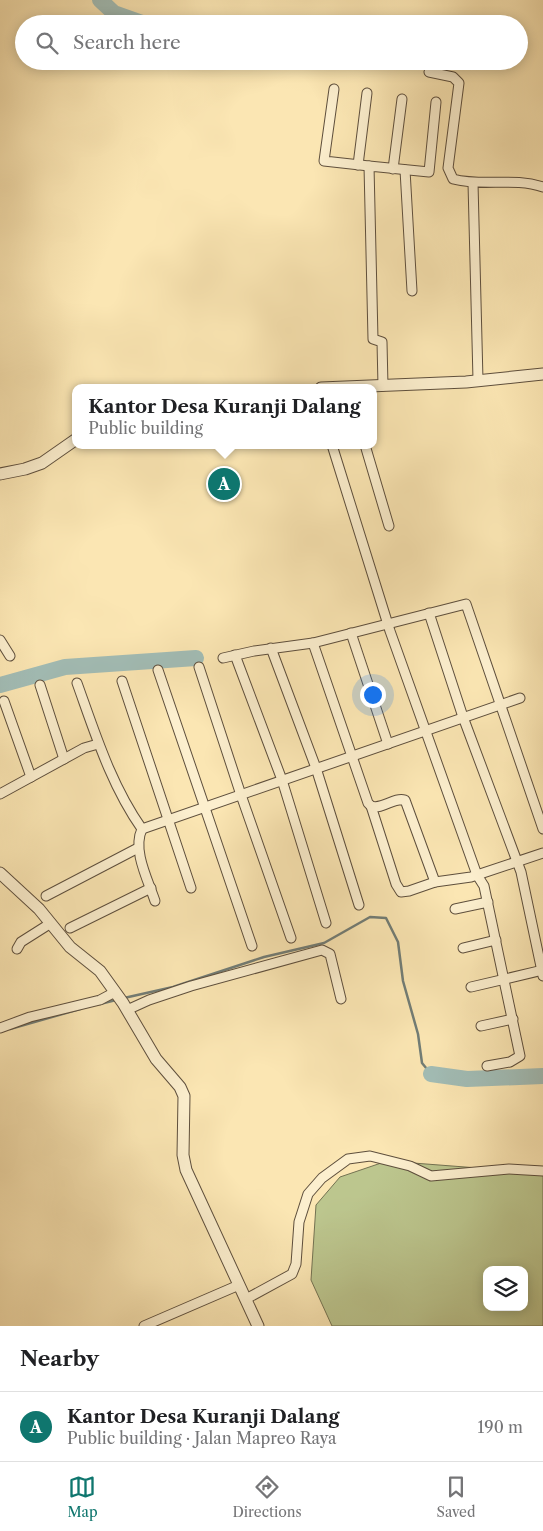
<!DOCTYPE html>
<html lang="en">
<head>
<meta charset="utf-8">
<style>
	:root { --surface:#fff; --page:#f2f2f2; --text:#202124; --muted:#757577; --line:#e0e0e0; --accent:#0f766e }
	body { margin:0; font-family:"Libre Caslon Text",serif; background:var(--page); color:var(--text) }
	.controls { position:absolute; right:15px; bottom:15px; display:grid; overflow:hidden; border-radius:10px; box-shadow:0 2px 12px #0003 }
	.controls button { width:45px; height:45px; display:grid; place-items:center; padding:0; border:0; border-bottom:1px solid var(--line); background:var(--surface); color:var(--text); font:25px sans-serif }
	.you { position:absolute; left:372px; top:694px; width:18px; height:18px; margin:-12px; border:4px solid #fff; border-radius:50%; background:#1a73e8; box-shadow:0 0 0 8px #1a73e833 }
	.badge { display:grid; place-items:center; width:32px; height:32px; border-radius:50%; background:var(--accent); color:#fff; font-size:16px; font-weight:700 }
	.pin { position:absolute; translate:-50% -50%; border:2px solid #fff; box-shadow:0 1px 5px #0006 }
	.popup { position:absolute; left:72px; top:384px; width:305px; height:65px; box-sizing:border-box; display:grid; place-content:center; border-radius:10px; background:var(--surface); filter:drop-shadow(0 1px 4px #0005); font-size:16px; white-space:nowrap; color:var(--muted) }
	.popup b { font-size:19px; color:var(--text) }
	.popup::after { content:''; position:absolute; left:50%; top:100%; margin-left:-10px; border:10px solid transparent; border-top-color:var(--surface) }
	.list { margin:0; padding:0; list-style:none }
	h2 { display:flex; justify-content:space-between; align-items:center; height:65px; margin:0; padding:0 20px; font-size:21px }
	h2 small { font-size:16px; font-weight:400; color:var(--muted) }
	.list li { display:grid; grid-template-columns:32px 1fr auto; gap:15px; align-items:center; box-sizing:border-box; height:70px; padding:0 20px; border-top:1px solid var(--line) }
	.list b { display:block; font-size:19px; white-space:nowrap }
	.list p { margin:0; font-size:16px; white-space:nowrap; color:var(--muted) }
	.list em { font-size:16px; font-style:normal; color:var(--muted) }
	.icon { flex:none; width:28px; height:28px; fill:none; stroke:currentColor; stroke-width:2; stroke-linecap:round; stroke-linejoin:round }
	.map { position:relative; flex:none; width:543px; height:1326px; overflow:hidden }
	.search { position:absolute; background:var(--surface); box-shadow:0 2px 12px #0003; left:15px; right:15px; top:15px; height:55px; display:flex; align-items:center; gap:12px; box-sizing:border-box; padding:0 18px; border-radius:28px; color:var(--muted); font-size:19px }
	.sheet { height:135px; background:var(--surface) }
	nav { display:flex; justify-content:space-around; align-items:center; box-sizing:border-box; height:70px; border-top:1px solid var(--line); background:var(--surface); font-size:14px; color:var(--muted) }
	nav a { display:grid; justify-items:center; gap:2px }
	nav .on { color:var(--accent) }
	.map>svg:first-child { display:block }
</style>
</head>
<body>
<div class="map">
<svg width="543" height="1326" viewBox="0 0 543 1326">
	<rect width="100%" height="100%" fill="#fbe6b3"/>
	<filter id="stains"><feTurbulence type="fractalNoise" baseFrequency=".004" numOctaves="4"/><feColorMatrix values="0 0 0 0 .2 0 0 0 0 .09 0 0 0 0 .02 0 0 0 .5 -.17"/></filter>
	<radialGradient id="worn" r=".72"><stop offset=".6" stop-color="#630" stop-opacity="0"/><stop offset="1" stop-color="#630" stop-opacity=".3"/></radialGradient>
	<path fill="#bcc68e" stroke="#737252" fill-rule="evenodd" d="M387 1161 543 1173V1326H332L311 1280 316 1205 340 1177ZM487 1270H524V1307H487Z"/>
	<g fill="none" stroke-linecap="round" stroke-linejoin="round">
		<g stroke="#727d76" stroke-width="2.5">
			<path d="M124 998 173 987 264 957 324 943 370 917 386 918 398 942 403 981 418 1034 422 1063 431 1074"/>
			<path d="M100 1004 116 1000"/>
			<path d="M10 1029 80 1009"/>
		</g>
		<g stroke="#a2bdb6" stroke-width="16">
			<path d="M100 0 114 13 145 24"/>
			<path d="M0 685 65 667 196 658"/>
			<path d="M431 1074 467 1079 543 1076"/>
		</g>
		<defs>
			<g id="minor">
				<path d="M429 72 453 77 459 83 448 168 453 179C483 187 513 177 543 187"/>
				<path d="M334 89 324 161 369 166"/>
				<path d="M358 165 367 93"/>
				<path d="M393 169 402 99"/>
				<path d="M405 170 412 291"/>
				<path d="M473 183 478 380"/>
				<path d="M383 386 382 342 373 339 369 166 429 172 436 102"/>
				<path d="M332 445 390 631 477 875 484 886 520 1056 510 1062 487 1066"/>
				<path d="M365 445 389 526"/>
				<path d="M429 613 463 717 521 872 543 976"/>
				<path d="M351 633 388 744"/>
				<path d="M0 640 10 656"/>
				<path d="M313 643 368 803 371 806C383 810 393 797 405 800L435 882"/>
				<path d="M271 648 316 768 359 905"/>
				<path d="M235 655 282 780 326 923"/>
				<path d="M223 658 254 651 313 643 466 604 543 829"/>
				<path d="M199 667 241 795 291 938"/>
				<path d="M158 670 252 946"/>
				<path d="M122 681 191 888"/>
				<path d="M77 683C95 733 111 785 142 829L520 698"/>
				<path d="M40 685 64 759"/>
				<path d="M4 701 31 777"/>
				<path d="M0 794 84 748 98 744"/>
				<path d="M371 806 396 884 401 892 409 891 435 882 471 877 543 853"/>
				<path d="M142 829C132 850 148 880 155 901"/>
				<path d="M46 896 138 848"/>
				<path d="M455 909 488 902"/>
				<path d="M70 928 151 888"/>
				<path d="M463 948 496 940"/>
				<path d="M17 949 21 942 51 923"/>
				<path d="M471 987 543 970"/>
				<path d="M127 1010 149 1000 191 986 322 950 330 954 341 999"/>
				<path d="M481 1026 513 1019"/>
				<path d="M0 1028 30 1017 100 1000 115 992"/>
				<path d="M246 1299 292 1274 296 1264 299 1222 308 1194 322 1178 348 1159 370 1156 410 1166 431 1176 509 1169 543 1171"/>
				<path d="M144 1326 239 1285"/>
			</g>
			<g id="tertiary">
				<path d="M321 388 466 382 543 374"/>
				<path d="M0 474 25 469 42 463 75 440"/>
				<path d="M0 873 39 909 70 947 100 971 123 1003 156 1059 180 1087 184 1096 183 1155 186 1170 258 1326"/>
			</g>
		</defs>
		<use href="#minor" stroke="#5e4f3d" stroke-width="11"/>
		<use href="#tertiary" stroke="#5e4f3d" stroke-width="13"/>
		<use href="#minor" stroke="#fcefce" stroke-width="9"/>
		<use href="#tertiary" stroke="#fcefce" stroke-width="11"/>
	</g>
	<rect width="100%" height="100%" filter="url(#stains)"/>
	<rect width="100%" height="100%" fill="url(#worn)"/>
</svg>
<div class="controls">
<button><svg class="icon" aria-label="layers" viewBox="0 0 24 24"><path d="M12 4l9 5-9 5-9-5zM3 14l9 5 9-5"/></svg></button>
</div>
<div class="you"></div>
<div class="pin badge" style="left:224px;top:484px">A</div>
<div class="popup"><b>Kantor Desa Kuranji Dalang</b>Public building</div>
<div class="search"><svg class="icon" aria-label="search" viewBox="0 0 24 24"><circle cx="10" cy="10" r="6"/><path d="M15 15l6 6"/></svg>Search here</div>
</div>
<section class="sheet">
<h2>Nearby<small></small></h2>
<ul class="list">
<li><span class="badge">A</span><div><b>Kantor Desa Kuranji Dalang</b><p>Public building · Jalan Mapreo Raya</p></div><em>190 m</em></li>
</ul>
</section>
<nav>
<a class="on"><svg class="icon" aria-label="map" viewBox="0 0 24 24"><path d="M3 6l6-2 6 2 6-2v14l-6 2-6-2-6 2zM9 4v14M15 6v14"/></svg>Map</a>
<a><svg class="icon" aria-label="directions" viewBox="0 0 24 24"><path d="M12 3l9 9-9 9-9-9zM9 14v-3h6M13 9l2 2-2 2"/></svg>Directions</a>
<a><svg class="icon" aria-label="saved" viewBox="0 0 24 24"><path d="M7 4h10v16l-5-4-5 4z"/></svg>Saved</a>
</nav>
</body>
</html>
